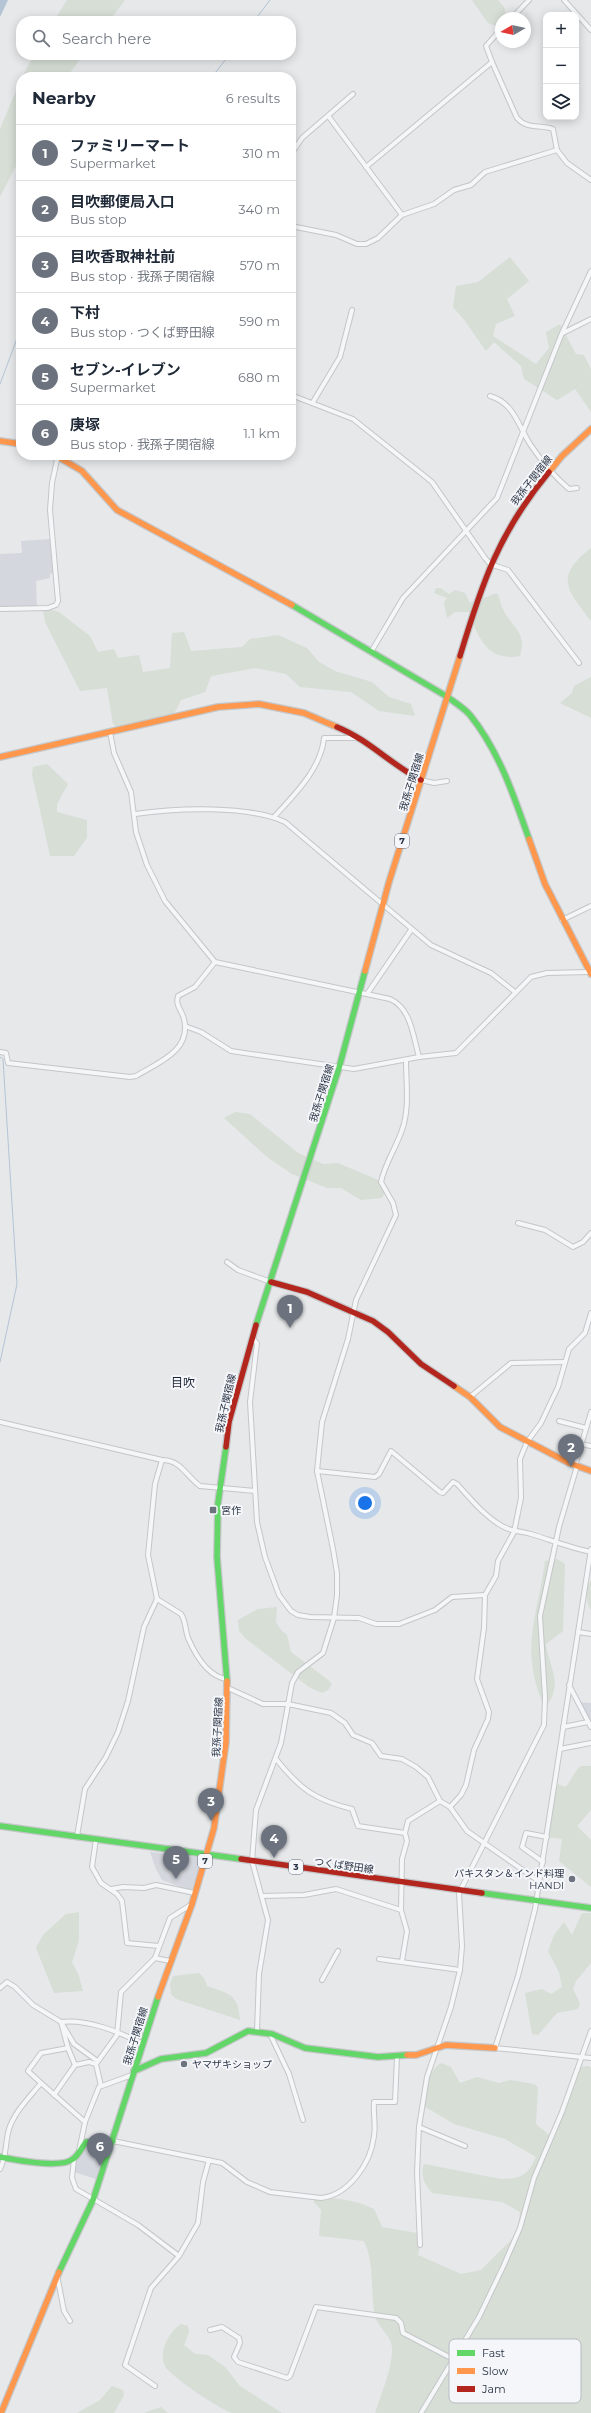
<!DOCTYPE html>
<html lang="en">
<head>
<meta charset="utf-8">
<style>
	:root { --surface:#fff; --page:#f6f6f7; --text:#1f2937; --muted:#747a83; --line:#e0e1e3; --accent:#6c737f }
	body { margin:0; font-family:Montserrat,"Noto Sans JP",sans-serif; background:var(--page); color:var(--text) }
	.controls { position:absolute; right:12px; top:12px; display:grid; overflow:hidden; border-radius:8px; box-shadow:0 2px 10px #0003 }
	.controls button { width:36px; height:36px; display:grid; place-items:center; padding:0; border:0; border-bottom:1px solid var(--line); background:var(--surface); color:var(--text); font:20px sans-serif }
	.compass { position:absolute; left:495px; top:12px; width:36px; height:36px; border-radius:50%; background:var(--surface); box-shadow:0 2px 10px #0003; rotate:261deg }
	.you { position:absolute; left:365px; top:1503px; width:14px; height:14px; margin:-10px; border:3px solid #fff; border-radius:50%; background:#1a73e8; box-shadow:0 0 0 6px #1a73e833 }
	.badge { display:grid; place-items:center; width:26px; height:26px; border-radius:50%; background:var(--accent); color:#fff; font-size:13px; font-weight:700 }
	.pin { position:absolute; translate:-50% -33px; filter:drop-shadow(0 1px 2px #0008) }
	.pin::after { content:''; position:absolute; top:21px; width:14px; height:12px; background:inherit; clip-path:polygon(0 0,100% 0,50% 100%) }
	.list { margin:0; padding:0; list-style:none }
	h2 { display:flex; justify-content:space-between; align-items:center; height:52px; margin:0; padding:0 16px; font-size:17px }
	h2 small { font-size:13px; font-weight:400; color:var(--muted) }
	.list li { display:grid; grid-template-columns:26px 1fr auto; gap:12px; align-items:center; box-sizing:border-box; height:56px; padding:0 16px; border-top:1px solid var(--line) }
	.list b { display:block; font-size:15px; white-space:nowrap }
	.list p { margin:0; font-size:13px; white-space:nowrap; color:var(--muted) }
	.list em { font-size:13px; font-style:normal; color:var(--muted) }
	.icon { flex:none; width:22px; height:22px; fill:none; stroke:currentColor; stroke-width:2; stroke-linecap:round; stroke-linejoin:round }
	.map { position:relative; flex:none; width:591px; height:2413px; overflow:hidden }
	.search { position:absolute; background:var(--surface); box-shadow:0 2px 10px #0003; left:16px; top:16px; width:280px; height:44px; display:flex; align-items:center; gap:10px; box-sizing:border-box; padding:0 14px; border-radius:16px; color:var(--muted); font-size:15px }
	.panel { position:absolute; background:var(--surface); box-shadow:0 2px 10px #0003; left:16px; top:72px; width:280px; height:388px; border-radius:16px }
	.map>svg:first-child { display:block }
</style>
</head>
<body>
<div class="map">
<svg width="591" height="2413" viewBox="0 0 591 2413">
	<rect width="100%" height="100%" fill="#e6e8ea"/>
	<g fill="#d4d7dd">
		<path d="M50 539 54 573 50 574V578L36 581 37 607H0V554L22 553 21 541Z"/>
		<path d="M580 1702 591 1703V1724Z"/>
		<path d="M150 1852 197 1857 201 1863 191 1891 162 1880 156 1869Z"/>
		<path d="M106 2144 107 2146 96 2179 74 2172 78 2155 84 2149 92 2145Z"/>
	</g>
	<g fill="#d6ded6" fill-rule="evenodd">
		<path d="M67 0H125L109 21H54Z"/>
		<path d="M472 0H498L504 7 507 18H501V28L488 23Z"/>
		<path d="M34 55H83L67 77H22Z"/>
		<path d="M21 79V156L0 197V129Z"/>
		<path d="M510 257 529 281 507 299 515 316 496 324 493 336 536 364 549 348 546 332 560 324 576 354 584 355 591 369V412L575 389 557 400 524 379 521 366 494 342 486 351 465 321 453 307 456 286 478 282Z"/>
		<path d="M591 548V621C567 589 554 577 591 548Z"/>
		<path d="M436 588H440L449 594 455 590 465 593 470 603 497 593C500 598 500 602 502 607 510 627 528 631 520 656 488 662 478 638 469 612H455L447 618 444 603 447 598 434 593Z"/>
		<path d="M52 610 59 612 90 636 98 652 114 649 118 658 139 655 143 672 170 668 172 633 184 632 191 651 242 647 250 639 278 635 307 648 319 662 335 671 372 682 389 697 411 704 415 716 379 711 351 692 300 687 286 674 256 668 211 676 205 692 181 700 174 714 117 727 113 724 107 688 80 691 45 622 43 611Z"/>
		<path d="M591 677V718L560 703 572 693 574 686Z"/>
		<path d="M47 764 68 784 57 804V812L87 820V838L74 856H50L32 774 33 767Z"/>
		<path d="M235 1112 250 1114 298 1153 323 1164 338 1163 383 1182 385 1192 382 1198 361 1200 341 1188H327L292 1174 267 1157 224 1118Z"/>
		<path d="M557 1559 565 1564 563 1631 546 1644C550 1669 564 1685 545 1708 519 1648 537 1621 545 1561Z"/>
		<path d="M591 1580V1610C585 1602 585 1588 591 1580Z"/>
		<path d="M277 1607 276 1622 281 1630 287 1635 291 1652 327 1679 332 1684 328 1690 322 1693 309 1687 245 1638 239 1631 238 1620 258 1609Z"/>
		<path d="M581 1766H591V1810L577 1826 591 1840V1887L559 1861 562 1839 547 1837 555 1790 558 1784 565 1787C572 1781 573 1772 581 1766Z"/>
		<path d="M79 1912V1940L72 1962 79 1976 83 1991 54 1993 36 1948 43 1935 66 1914Z"/>
		<path d="M582 1913H591V1963L576 1981 573 1989 580 2003 578 2009 557 2013 538 2035 532 2034 525 1993 542 1989 551 1994 562 1987 559 1972 548 1951 554 1935 564 1922 572 1935Z"/>
		<path d="M199 1973 204 1978 207 1986C230 1994 238 1994 240 2020L176 1999 171 1994 170 1984 173 1976Z"/>
		<path d="M441 2063 451 2067 460 2083 477 2077 499 2083 510 2080 534 2084 538 2087 536 2124 553 2138C561 2116 576 2091 578 2067L589 2066 591 2068V2413H375C381 2393 393 2368 392 2348 392 2336 378 2328 375 2316 370 2292 375 2264 364 2241L319 2236 321 2210 314 2202V2198C334 2197 356 2200 374 2209L382 2227 417 2233 420 2245 418 2255 461 2274 481 2270 517 2234 520 2212 502 2202 432 2193C424 2183 420 2176 424 2164L501 2179C521 2179 528 2175 536 2157L505 2139 454 2124 422 2105C426 2089 427 2072 441 2063ZM511 2251 495 2288 497 2271Z"/>
		<path d="M181 2324 188 2326 189 2332 184 2345 195 2354 208 2355 225 2367 240 2386 282 2413C267 2413 248 2413 233 2413 222 2411 170 2376 165 2366 158 2351 169 2332 181 2324Z"/>
		<path d="M112 2386 123 2390 124 2395 114 2413H77L100 2400Z"/>
		<path d="M161 2407 168 2413H144Z"/>
	</g>
	<path fill="#b4c4d5" d="M0 0H8L0 17Z"/>
	<g fill="none" stroke-linecap="round" stroke-linejoin="round">
		<g stroke="#b4c4d5" stroke-width="1">
			<path d="M254 21 270 0"/>
			<path d="M212 77 229 55"/>
			<path d="M0 384 21 328"/>
			<path d="M0 1057 3 1059 17 1284 0 1362"/>
		</g>
		<defs>
			<g id="street">
				<path d="M564 0 591 30"/>
				<path d="M512 18 529 0"/>
				<path d="M492 62 517 118C528 130 540 124 553 129L557 150 567 163 591 180"/>
				<path d="M329 117 402 215"/>
				<path d="M291 154 302 138 353 94"/>
				<path d="M366 167 492 62 486 46 501 29"/>
				<path d="M291 226 336 235 357 244H366L378 238 402 215 434 204 454 190 471 185 485 172 557 150"/>
				<path d="M563 333 591 319"/>
				<path d="M291 395 353 419 432 482 485 558 490 564 508 570 579 663"/>
				<path d="M490 396C514 403 518 425 530 444 540 459 555 477 569 489L577 488"/>
				<path d="M313 402 340 357 352 310"/>
				<path d="M0 609 48 608 56 605 58 601 50 510 52 483 58 455"/>
				<path d="M371 652 403 598 497 498 562 333 591 271"/>
				<path d="M110 732 114 753 131 792 136 832 147 865 165 901 215 962 390 999C411 1008 413 1036 419 1057"/>
				<path d="M421 780 434 783 447 781"/>
				<path d="M135 814C176 808 248 805 285 822L431 945 491 973 515 992"/>
				<path d="M274 817C294 795 321 769 324 738H358"/>
				<path d="M562 920 591 906"/>
				<path d="M367 994 411 930"/>
				<path d="M185 1026 201 1032 231 1051 354 1069 419 1057 456 1053 531 977 547 973 589 972"/>
				<path d="M0 1052 6 1053 8 1063 130 1077 136 1076C157 1063 192 1051 184 1019 182 1010 175 1006 178 996L195 987 215 962"/>
				<path d="M518 1223 545 1230 573 1247 583 1242 591 1233"/>
				<path d="M227 1262 238 1270 271 1282"/>
				<path d="M252 1338 257 1343 250 1402 257 1522 265 1557 279 1595 291 1611 298 1615 310 1617 359 1618 376 1624H399L435 1610 452 1597 485 1595"/>
				<path d="M470 1397 511 1363 565 1362"/>
				<path d="M559 1421 586 1428"/>
				<path d="M0 1422 162 1460C181 1460 186 1476 200 1486L255 1491"/>
				<path d="M581 1444 591 1446"/>
				<path d="M575 1466 591 1412"/>
				<path d="M317 1471 375 1477 379 1474 391 1451 440 1492 443 1493 453 1482 457 1484C470 1498 484 1516 502 1526 512 1532 521 1531 531 1534 551 1540 570 1548 591 1552"/>
				<path d="M591 1549 535 1909 518 1976 495 2048 591 2058"/>
				<path d="M157 1599 181 1614C186 1621 185 1630 188 1638 195 1654 208 1677 227 1679"/>
				<path d="M578 1632 591 1634"/>
				<path d="M569 1685 591 1727"/>
				<path d="M228 1688 263 1704H288L331 1713 345 1723 353 1735 372 1743 381 1756 402 1759 416 1767 428 1777 440 1801 450 1807 467 1831 540 1882"/>
				<path d="M563 1727 588 1722"/>
				<path d="M560 1749 591 1743"/>
				<path d="M276 1759C300 1789 315 1800 352 1809L358 1826 405 1833"/>
				<path d="M450 1807 461 1795 466 1785 474 1750 488 1719 489 1712 477 1679 484 1628 485 1595 496 1576 498 1561 514 1532 521 1498 520 1459 527 1442 541 1423 558 1387 569 1349 585 1333 591 1313"/>
				<path d="M77 1836 85 1789 106 1757 118 1732 128 1701 144 1627 157 1599 148 1555 155 1484 162 1460"/>
				<path d="M96 1839 92 1867 101 1883 117 1894 122 1901 127 1943 159 1946"/>
				<path d="M543 1862 522 1847 526 1833 547 1837"/>
				<path d="M111 1889 123 1887 144 1888 156 1885 195 1893"/>
				<path d="M262 1896 304 1895 336 1889 401 1910 407 1931 402 1961"/>
				<path d="M401 1910 402 1859 407 1841 405 1833 408 1821 440 1801"/>
				<path d="M155 1958 170 1961"/>
				<path d="M379 1959 460 1970"/>
				<path d="M322 1980 338 1951"/>
				<path d="M0 1988 7 1982 15 1987 33 2005 61 2022 74 2044 96 2060"/>
				<path d="M257 2031 259 1974 268 1920 252 1861 256 1810 281 1743 292 1683 298 1672 323 1653 334 1618 337 1595V1573L333 1549 317 1471 322 1422 348 1339 356 1300 396 1215 393 1203 381 1182C385 1163 396 1148 402 1130 410 1108 406 1083 406 1060"/>
				<path d="M270 2034 289 2074 303 2120"/>
				<path d="M68 2048 75 2065"/>
				<path d="M41 2083 85 2122"/>
				<path d="M101 2086 96 2064 117 2035 121 1992 155 1958 170 1918 192 1904"/>
				<path d="M54 2095 75 2065 89 2062 96 2064"/>
				<path d="M419 2127 465 2146"/>
				<path d="M113 2141 222 2163 247 2182 270 2192 321 2198C349 2195 371 2163 374 2136 376 2125 373 2114 374 2102H395L397 2057"/>
				<path d="M79 2151 85 2122 99 2087 132 2075"/>
				<path d="M74 2159 72 2178 76 2189 138 2225 179 2256"/>
				<path d="M0 2169C7 2155 5 2143 9 2129 15 2111 29 2098 41 2083L28 2071 41 2053 68 2048 61 2022C89 2019 118 2032 142 2043"/>
				<path d="M420 2245 417 2172 419 2127 427 2077 451 2007 460 1970 462 1946 459 1893 544 1725 545 1697 540 1616 559 1527 577 1466"/>
				<path d="M57 2275 64 2311 70 2321"/>
				<path d="M210 2330 222 2327 239 2338 240 2343 234 2357 238 2362 287 2378 290 2376 316 2307 396 2318 401 2323 403 2333 453 2359"/>
				<path d="M155 2386 125 2365 151 2288 179 2256 198 2223 203 2182 209 2160"/>
				<path d="M421 2413 479 2317 503 2267 520 2228 534 2178 562 2112 591 2031"/>
			</g>
			<g id="fast">
				<path d="M292 605 446 696C454 702 464 708 470 715 499 751 514 796 529 839"/>
				<path d="M256 1325 339 1068 365 971"/>
				<path d="M226 1447 218 1503 217 1557 227 1681"/>
				<path d="M0 1826 241 1859"/>
				<path d="M482 1893 591 1908"/>
				<path d="M134 2071 161 2059 206 2053 248 2031 272 2034 305 2048 378 2057 407 2055"/>
				<path d="M0 2157C15 2160 61 2169 73 2159 78 2156 82 2147 86 2142L113 2141"/>
				<path d="M59 2272 93 2200 158 1997"/>
			</g>
			<g id="slow">
				<path d="M0 441 21 444"/>
				<path d="M55 455 82 471 117 510 292 605"/>
				<path d="M549 472 562 456 591 429"/>
				<path d="M0 757 218 707 259 704 304 713 337 727"/>
				<path d="M529 839 545 884 591 974"/>
				<path d="M365 971 389 882 460 656"/>
				<path d="M454 1386 470 1397 500 1427 569 1463 591 1471"/>
				<path d="M158 1997 192 1904 214 1828 226 1742 227 1681"/>
				<path d="M407 2055H416L446 2045 495 2048"/>
				<path d="M1 2413 59 2272"/>
			</g>
			<g id="jam">
				<path d="M460 656C482 583 499 532 549 472"/>
				<path d="M337 727C369 740 390 764 421 780"/>
				<path d="M271 1282 307 1292 373 1321 388 1332 421 1364 454 1386"/>
				<path d="M226 1447 229 1422 256 1325"/>
				<path d="M241 1859 482 1893"/>
			</g>
		</defs>
		<use href="#street" stroke="#c4c6c8" stroke-width="6"/>
		<use href="#fast" stroke="#c4c6c8" stroke-width="8"/>
		<use href="#slow" stroke="#c4c6c8" stroke-width="8"/>
		<use href="#jam" stroke="#c4c6c8" stroke-width="8"/>
		<use href="#street" stroke="#f5f6f7" stroke-width="4"/>
		<use href="#fast" stroke="#63d668" stroke-width="5.5"/>
		<use href="#slow" stroke="#ff974d" stroke-width="5.5"/>
		<use href="#jam" stroke="#b3261e" stroke-width="5.5"/>
	</g>
	<g fill="#6c737f" stroke="#f4f6f9" stroke-width="1.5">
		<rect x="209" y="1506" width="8" height="8" rx="2"/>
		<circle cx="572" cy="1879" r="4"/>
		<circle cx="184" cy="2064" r="4"/>
	</g>
	<g text-anchor="middle" stroke-width="4" stroke-linejoin="round" paint-order="stroke">
		<g fill="#f4f6f9" stroke="#676e7b" stroke-width="1">
			<rect x="395" y="834" width="14" height="14" rx="3"/>
			<rect x="198" y="1854" width="14" height="14" rx="3"/>
			<rect x="289" y="1860" width="14" height="14" rx="3"/>
		</g>
		<g font-size="9" font-weight="bold" fill="#2b3445">
			<text x="402" y="844">7</text>
			<text x="205" y="1864">7</text>
			<text x="296" y="1870">3</text>
		</g>
		<g font-size="10" fill="#2b3445" stroke="#f4f6f9">
			<text transform="translate(531 480) rotate(-52)" y="4">我孫子関宿線</text>
			<text transform="translate(411 782) rotate(-73)" y="4">我孫子関宿線</text>
			<text transform="translate(321 1093) rotate(-73)" y="4">我孫子関宿線</text>
			<text transform="translate(225 1403) rotate(-77)" y="4">我孫子関宿線</text>
			<text transform="translate(217 1727) rotate(-87)" y="4">我孫子関宿線</text>
			<text transform="translate(344 1865) rotate(8)" y="4">つくば野田線</text>
			<text transform="translate(135 2036) rotate(-73)" y="4">我孫子関宿線</text>
		</g>
		<g font-size="10" fill="#2b3445" stroke="#f4f6f9" text-anchor="start">
			<text x="221" y="1514">宮作</text>
			<text x="564" y="1877" text-anchor="end">パキスタン＆インド料理<tspan x="564" dy="12">HANDI</tspan></text>
			<text x="192" y="2068">ヤマザキショップ</text>
		</g>
		<g font-size="12" fill="#1d2536" stroke="#f4f6f9">
			<text x="183" y="1387">目吹</text>
		</g>
	</g>
	<rect x="449" y="2339" width="132" height="64" rx="6" fill="#f4f6f9" stroke="#b8bcc3" stroke-width="1"/>
	<rect x="457" y="2350" width="18" height="6" fill="#63d668"/>
	<rect x="457" y="2368" width="18" height="6" fill="#ff974d"/>
	<rect x="457" y="2386" width="18" height="6" fill="#b3261e"/>
	<g font-size="11" fill="#2b3445">
		<text x="482" y="2357">Fast</text>
		<text x="482" y="2375">Slow</text>
		<text x="482" y="2393">Jam</text>
	</g>
</svg>
<div class="controls">
<button>+</button>
<button>−</button>
<button><svg class="icon" aria-label="layers" viewBox="0 0 24 24"><path d="M12 4l9 5-9 5-9-5zM3 14l9 5 9-5"/></svg></button>
</div>
<svg class="compass" viewBox="-18 -18 36 36"><path d="M0-13l5 13h-10z" fill="#e53935"/><path d="M0 13l5-13h-10z" fill="#747a83"/></svg>
<div class="you"></div>
<div class="pin badge" style="left:290px;top:1328px">1</div>
<div class="pin badge" style="left:571px;top:1467px">2</div>
<div class="pin badge" style="left:211px;top:1821px">3</div>
<div class="pin badge" style="left:274px;top:1858px">4</div>
<div class="pin badge" style="left:176px;top:1879px">5</div>
<div class="pin badge" style="left:100px;top:2166px">6</div>
<div class="search"><svg class="icon" aria-label="search" viewBox="0 0 24 24"><circle cx="10" cy="10" r="6"/><path d="M15 15l6 6"/></svg>Search here</div>
<section class="panel">
<h2>Nearby<small>6 results</small></h2>
<ul class="list">
<li><span class="badge">1</span><div><b>ファミリーマート</b><p>Supermarket</p></div><em>310 m</em></li>
<li><span class="badge">2</span><div><b>目吹郵便局入口</b><p>Bus stop</p></div><em>340 m</em></li>
<li><span class="badge">3</span><div><b>目吹香取神社前</b><p>Bus stop · 我孫子関宿線</p></div><em>570 m</em></li>
<li><span class="badge">4</span><div><b>下村</b><p>Bus stop · つくば野田線</p></div><em>590 m</em></li>
<li><span class="badge">5</span><div><b>セブン-イレブン</b><p>Supermarket</p></div><em>680 m</em></li>
<li><span class="badge">6</span><div><b>庚塚</b><p>Bus stop · 我孫子関宿線</p></div><em>1.1 km</em></li>
</ul>
</section>
</div>
</body>
</html>
